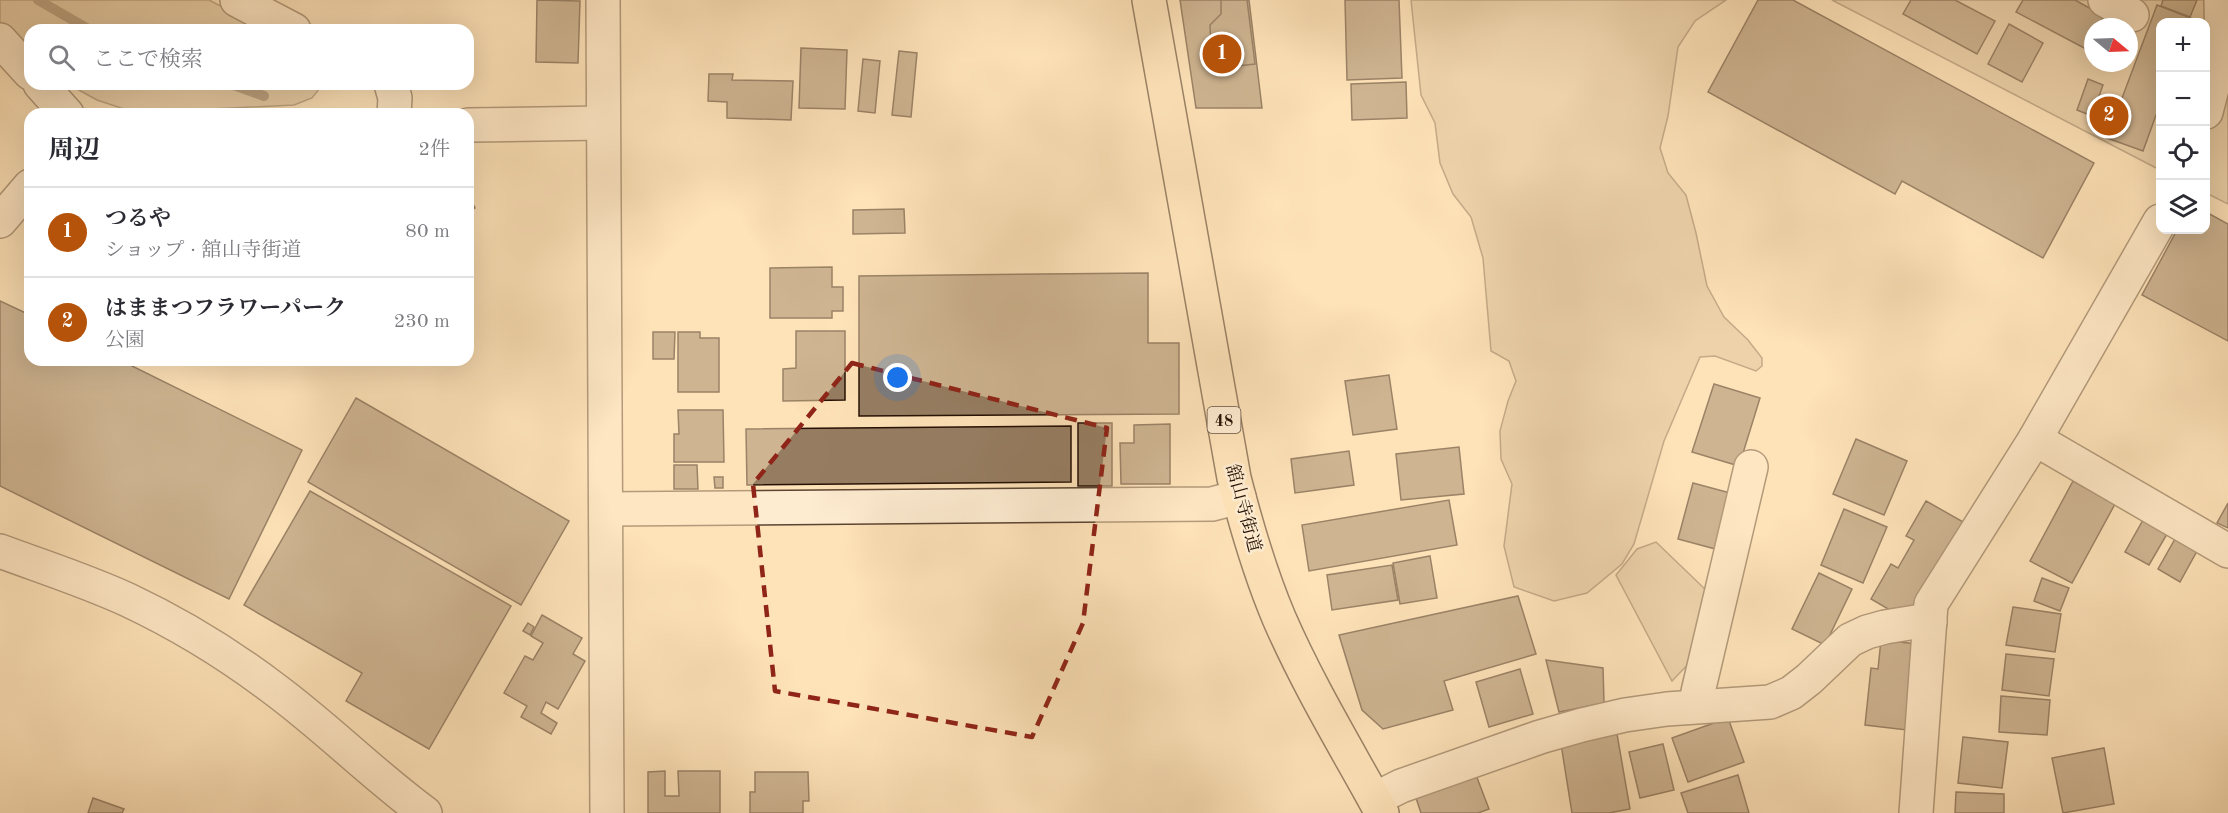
<!DOCTYPE html>
<html lang="ja">
<head>
<meta charset="utf-8">
<style>
	:root { --surface:#fff; --page:#f2f2f3; --text:#2b2b33; --muted:#7c7c81; --line:#e1e1e2; --accent:#b45309 }
	body { margin:0; font-family:"Old Standard TT","Noto Serif JP",serif; background:var(--page); color:var(--text) }
	.controls { position:absolute; right:18px; top:18px; display:grid; overflow:hidden; border-radius:12px; box-shadow:0 6px 24px #0002 }
	.controls button { width:54px; height:54px; display:grid; place-items:center; padding:0; border:0; border-bottom:2px solid var(--line); background:var(--surface); color:var(--text); font:30px sans-serif }
	.compass { position:absolute; left:2084px; top:18px; width:54px; height:54px; border-radius:50%; background:var(--surface); box-shadow:0 6px 24px #0002; rotate:109deg }
	.you { position:absolute; left:898px; top:378px; width:21px; height:21px; margin:-15px; border:4px solid #fff; border-radius:50%; background:#1a73e8; box-shadow:0 0 0 9px #1a73e833 }
	.badge { display:grid; place-items:center; width:39px; height:39px; border-radius:50%; background:var(--accent); color:#fff; font-size:20px; font-weight:700 }
	.pin { position:absolute; translate:-50% -50%; border:3px solid #fff; box-shadow:0 2px 6px #0006 }
	.list { margin:0; padding:0; list-style:none }
	h2 { display:flex; justify-content:space-between; align-items:center; height:78px; margin:0; padding:0 24px; font-size:26px }
	h2 small { font-size:20px; font-weight:400; color:var(--muted) }
	.list li { display:grid; grid-template-columns:39px 1fr auto; gap:18px; align-items:center; box-sizing:border-box; height:90px; padding:0 24px; border-top:2px solid var(--line) }
	.list b { display:block; font-size:22px; white-space:nowrap }
	.list p { margin:0; font-size:20px; white-space:nowrap; color:var(--muted) }
	.list em { font-size:20px; font-style:normal; color:var(--muted) }
	.icon { flex:none; width:33px; height:33px; fill:none; stroke:currentColor; stroke-width:2; stroke-linecap:round; stroke-linejoin:round }
	.map { position:relative; flex:none; width:2228px; height:813px; overflow:hidden }
	.search { position:absolute; background:var(--surface); box-shadow:0 6px 24px #0002; left:24px; top:24px; width:450px; height:66px; display:flex; align-items:center; gap:15px; box-sizing:border-box; padding:0 21px; border-radius:18px; color:var(--muted); font-size:22px }
	.panel { position:absolute; background:var(--surface); box-shadow:0 6px 24px #0002; left:24px; top:108px; width:450px; height:258px; border-radius:18px }
	.map>svg:first-child { display:block }
</style>
</head>
<body>
<div class="map">
<svg width="2228" height="813" viewBox="0 0 2228 813">
	<rect width="100%" height="100%" fill="#fee2b8"/>
	<filter id="stains"><feTurbulence type="fractalNoise" baseFrequency=".00333" numOctaves="4"/><feColorMatrix values="0 0 0 0 .2 0 0 0 0 .09 0 0 0 0 .02 0 0 0 .5 -.17"/></filter>
	<radialGradient id="worn" r=".72"><stop offset=".6" stop-color="#630" stop-opacity="0"/><stop offset="1" stop-color="#630" stop-opacity=".3"/></radialGradient>
	<g fill="#d9be99" stroke="#7f674e" stroke-width="1.5" fill-rule="evenodd">
		<path d="M0 0H209L266 30H30V64L0 48Z"/>
		<path d="M1411 0H1726L1695 21 1678 47 1668 116 1660 148 1668 173 1686 195 1696 233 1707 286 1724 317 1748 340 1762 358V366L1756 371 1715 356 1700 357 1664 441 1634 544 1622 564 1587 593 1554 601 1514 587 1504 546 1512 484 1501 459 1500 431 1508 401 1516 381 1509 361 1491 351 1483 258 1471 217 1453 194 1440 163 1435 123 1421 95Z"/>
		<path d="M1832 0H2228V204L2206 193V22H2160V170ZM2093 27H2129V63H2093Z"/>
		<path d="M68 84H323L312 98 294 105 152 112 124 109 97 100Z"/>
		<path d="M1656 542 1710 594 1698 654 1672 681 1616 575 1637 549Z"/>
	</g>
	<g fill="none" stroke-linecap="round" stroke-linejoin="round">
		<g stroke="#7b634b" stroke-width="10">
			<path d="M38 0 90 30"/>
			<path d="M231 84 264 96"/>
		</g>
	</g>
	<g fill="#967d62" stroke="#251004" stroke-width="1.5">
		<path d="M537 0 580 1 578 63 536 62Z"/>
		<path d="M1180 0H1249L1262 108H1196Z"/>
		<path d="M1221 0H1247L1255 64 1229 67 1226 53 1211 47 1210 25 1221 14Z"/>
		<path d="M1345 0H1399L1402 78 1347 80Z"/>
		<path d="M1758 0H1793L2094 163 2043 258 1902 181 1895 194 1708 92Z"/>
		<path d="M1911 0H1955L1995 21 1977 54 1903 14Z"/>
		<path d="M2023 0H2075L2104 16 2098 27H2093V36L2086 49 2016 12Z"/>
		<path d="M2163 0H2197L2190 17 2161 6Z"/>
		<path d="M2157 5 2193 19 2191 22H2160V104L2143 151 2107 138Z"/>
		<path d="M2009 24 2043 43 2022 82 1988 64Z"/>
		<path d="M801 48 847 50 845 109 799 108Z"/>
		<path d="M899 51 917 53 911 117 892 115Z"/>
		<path d="M863 59 880 61 875 113 858 111Z"/>
		<path d="M709 74H733L732 80 793 81 791 120 727 118V102L708 101Z"/>
		<path d="M2088 79 2103 85 2092 116 2077 110Z"/>
		<path d="M1406 82 1407 118 1352 120 1351 84Z"/>
		<path d="M468 194 475 208 468 212Z"/>
		<path d="M904 209 905 233 853 234V210Z"/>
		<path d="M2206 212 2228 224V341L2142 295 2177 230H2206Z"/>
		<path d="M832 267V287H843V311H832V318H770V268Z"/>
		<path d="M1148 273V343H1179V414L859 416V276Z"/>
		<path d="M0 301 30 315V360H120L302 450 229 599 0 486Z"/>
		<path d="M796 331H845V400L783 401V369L796 368Z"/>
		<path d="M653 332H675L674 359H653Z"/>
		<path d="M678 332H700V338H719V392H678Z"/>
		<path d="M1389 375 1397 429 1353 435 1345 381Z"/>
		<path d="M1714 384 1760 398 1739 466 1692 452Z"/>
		<path d="M356 398 569 521 521 605 308 482Z"/>
		<path d="M678 410H723L724 462H674V434H679Z"/>
		<rect x="1078" y="423" width="34" height="63"/>
		<path d="M1170 424V484H1121L1120 443H1134V425Z"/>
		<path d="M1071 426V482L747 485 746 429Z"/>
		<path d="M1856 439 1907 461 1884 515 1833 494Z"/>
		<path d="M1459 447 1464 494 1401 500 1396 454Z"/>
		<path d="M1349 451 1354 485 1295 493 1291 459Z"/>
		<path d="M674 465H697L698 489H674Z"/>
		<path d="M714 477H723V488H715Z"/>
		<path d="M2073 481 2115 504 2072 583 2030 561Z"/>
		<path d="M1693 483 1734 494 1719 550 1678 539Z"/>
		<path d="M310 491 511 606 429 749 346 701 362 673 244 605Z"/>
		<path d="M1449 500 1457 545 1309 571 1302 525Z"/>
		<path d="M1926 501 1965 523 1917 609 1895 613 1871 599 1891 564 1898 568 1914 540 1906 536Z"/>
		<path d="M2228 503V528L2217 523Z"/>
		<path d="M1844 509 1887 527 1863 583 1821 565Z"/>
		<path d="M2143 520 2167 534 2149 565 2125 552Z"/>
		<path d="M2175 539 2197 551 2180 582 2158 569Z"/>
		<path d="M1430 556 1437 598 1400 604 1393 563Z"/>
		<path d="M1392 565 1398 600 1332 610 1327 575Z"/>
		<path d="M1819 573 1852 589 1825 645 1792 629Z"/>
		<path d="M2042 578 2069 588 2060 611 2034 601Z"/>
		<path d="M1518 596 1536 654 1444 681 1453 710 1383 729 1362 710 1339 635Z"/>
		<path d="M2013 607 2061 614 2055 652 2006 645Z"/>
		<path d="M542 615 582 638 573 654 585 661 558 709 546 702 541 713 557 723 551 734 521 717 527 706 504 693 525 656 533 660 543 643 531 636Z"/>
		<path d="M528 623 534 627 530 635 523 631Z"/>
		<path d="M1881 640 1917 644 1907 730 1865 725 1871 668 1878 669Z"/>
		<path d="M2006 654 2054 659 2049 696 2002 690Z"/>
		<path d="M1546 660 1603 668 1604 703 1559 712Z"/>
		<path d="M1520 669 1533 714 1489 727 1476 682Z"/>
		<path d="M2001 696 2050 700 2047 735 1999 732Z"/>
		<path d="M1728 718 1744 762 1688 782 1672 738Z"/>
		<path d="M1617 734 1630 809 1609 813H1572L1561 744Z"/>
		<path d="M1963 737 2008 742 2002 788 1958 783Z"/>
		<path d="M1663 744 1674 790 1640 798 1629 752Z"/>
		<path d="M2104 748 2114 804 2063 813 2052 758Z"/>
		<path d="M665 771V796H679L678 771H720V813H648V772Z"/>
		<path d="M755 772H808L809 801H803V813H750V792H755Z"/>
		<path d="M1476 775 1489 809 1478 813H1421L1416 798Z"/>
		<path d="M1738 775 1749 813H1688L1681 793Z"/>
		<path d="M1956 792 2004 794V813H1955Z"/>
		<path d="M93 798 124 809 122 813H88Z"/>
	</g>
	<g fill="none" stroke-linecap="round" stroke-linejoin="round">
		<defs>
			<g id="minor">
				<path d="M237 0 294 30"/>
				<path d="M603 0 607 813"/>
				<path d="M2105 0 2132 15"/>
				<path d="M0 40 30 73"/>
				<path d="M40 84 67 114"/>
				<path d="M391 84 395 98 394 114"/>
				<path d="M2206 112 2222 49 2221 0"/>
				<path d="M468 125 603 123"/>
				<path d="M0 221 30 186"/>
				<path d="M2035 439 2228 551"/>
				<path d="M606 509 1212 504 1239 497"/>
				<path d="M0 551C43 567 87 581 128 600 179 624 228 654 273 688 326 727 372 774 425 813"/>
				<path d="M1699 705 1698 692 1751 467"/>
				<path d="M1375 799 1401 786 1540 737 1582 725 1625 715 1667 709 1770 702 1791 693 1809 679 1850 640 1867 632 1885 627 1922 621 1930 622"/>
				<path d="M1916 813 1931 604 2035 439 2160 221"/>
			</g>
			<path id="major" d="M1149 0 1234 478C1246 525 1260 573 1279 618 1308 685 1347 749 1382 813"/>
		</defs>
		<use href="#minor" stroke="#5b4431" stroke-width="36"/>
		<use href="#major" stroke="#251004" stroke-width="36"/>
		<use href="#minor" stroke="#feecd1" stroke-width="33"/>
		<use href="#major" stroke="#fee2b8" stroke-width="33"/>
	</g>
	<path d="M0 0H2228V813H0ZM852 363 1107 428 1083 623 1032 737 775 691 753 484Z" fill="#fee2b8" fill-opacity=".55" fill-rule="evenodd"/>
	<path fill="none" stroke="#8f2418" stroke-width="4.5" stroke-dasharray="12 8" stroke-linejoin="round" d="M852 363 1107 428 1083 623 1032 737 775 691 753 484Z"/>
	<g text-anchor="middle" stroke-width="5" stroke-linejoin="round" paint-order="stroke">
		<rect fill="#feecd1" stroke="#665242" stroke-width="1.5" x="1207.5" y="407" width="33" height="26" rx="4.5"/>
		<g font-size="16" font-weight="bold" fill="#251004">
			<text x="1224" y="426">48</text>
		</g>
		<g font-size="18" fill="#251004" stroke="#feecd1">
			<text transform="translate(1244 508) rotate(75)" y="6">舘山寺街道</text>
		</g>
	</g>
	<rect width="100%" height="100%" filter="url(#stains)"/>
	<rect width="100%" height="100%" fill="url(#worn)"/>
</svg>
<div class="controls">
<button>+</button>
<button>−</button>
<button><svg class="icon" aria-label="locate" viewBox="0 0 24 24"><circle cx="12" cy="12" r="6"/><path d="M12 2v4M12 18v4M2 12h4M18 12h4"/></svg></button>
<button><svg class="icon" aria-label="layers" viewBox="0 0 24 24"><path d="M12 4l9 5-9 5-9-5zM3 14l9 5 9-5"/></svg></button>
</div>
<svg class="compass" viewBox="-18 -18 36 36"><path d="M0-13l5 13h-10z" fill="#e53935"/><path d="M0 13l5-13h-10z" fill="#7c7c81"/></svg>
<div class="you"></div>
<div class="pin badge" style="left:1222px;top:54px">1</div>
<div class="pin badge" style="left:2109px;top:116px">2</div>
<div class="search"><svg class="icon" aria-label="search" viewBox="0 0 24 24"><circle cx="10" cy="10" r="6"/><path d="M15 15l6 6"/></svg>ここで検索</div>
<section class="panel">
<h2>周辺<small>2件</small></h2>
<ul class="list">
<li><span class="badge">1</span><div><b>つるや</b><p>ショップ · 舘山寺街道</p></div><em>80 m</em></li>
<li><span class="badge">2</span><div><b>はままつフラワーパーク</b><p>公園</p></div><em>230 m</em></li>
</ul>
</section>
</div>
</body>
</html>
